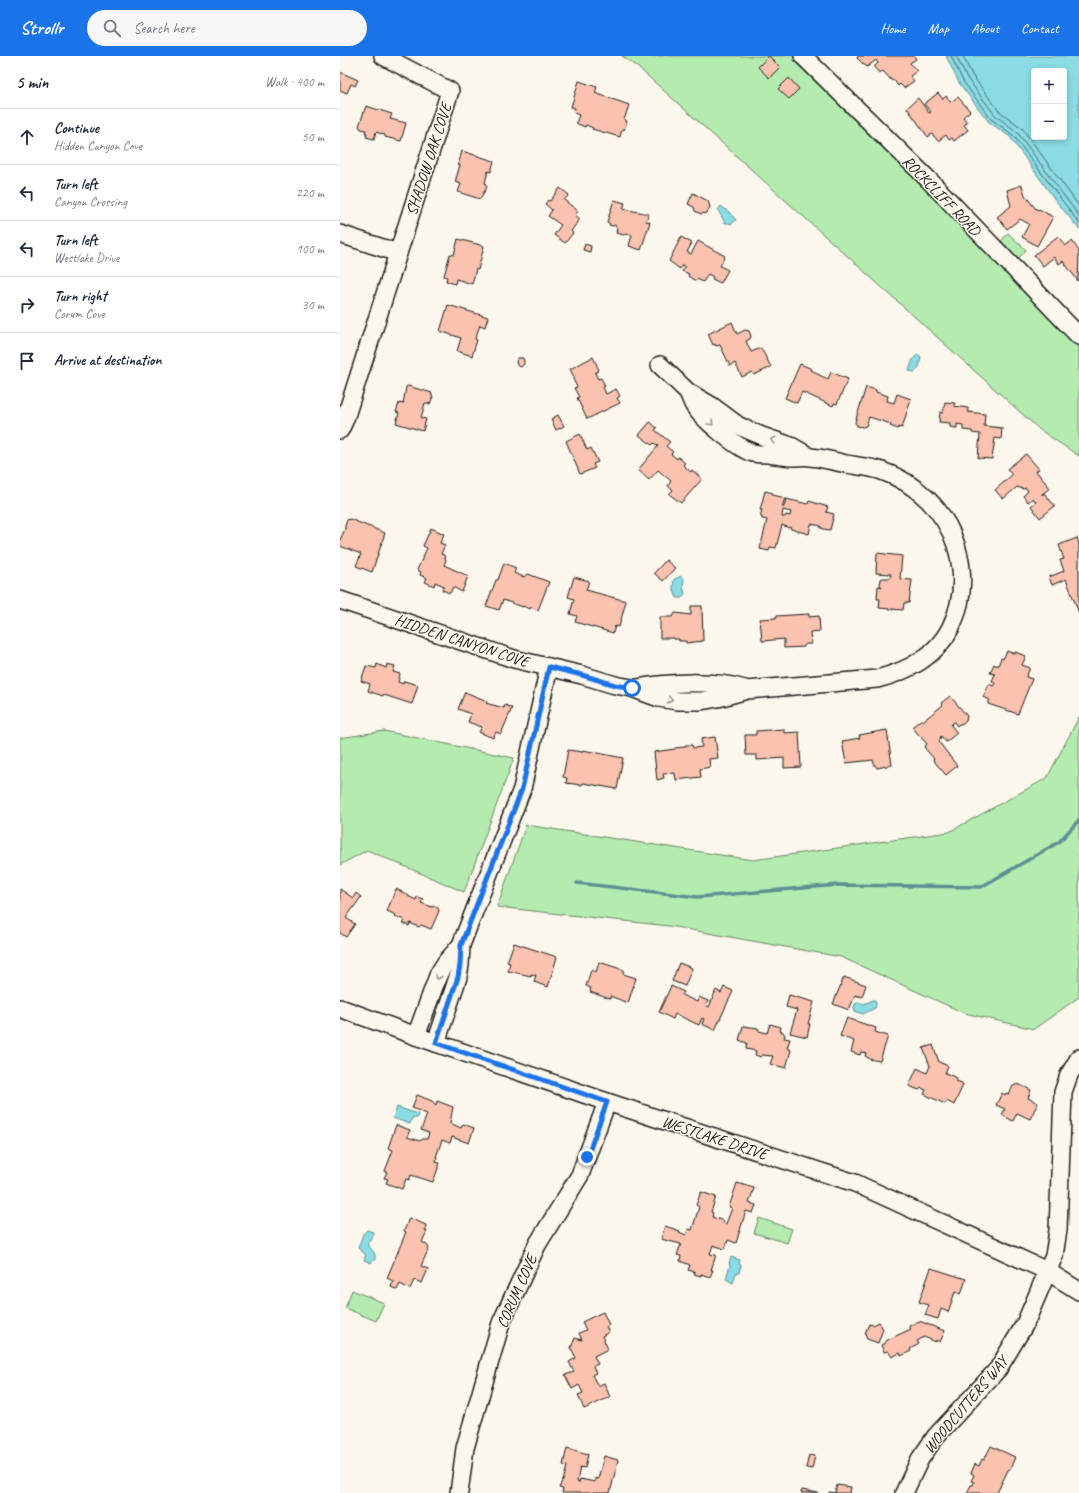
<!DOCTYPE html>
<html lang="en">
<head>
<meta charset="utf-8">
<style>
	:root { --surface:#fff; --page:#f6f6f7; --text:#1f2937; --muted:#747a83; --line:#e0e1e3; --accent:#1a73e8 }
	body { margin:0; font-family:Caveat,sans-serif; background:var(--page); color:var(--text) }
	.controls { position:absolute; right:12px; top:12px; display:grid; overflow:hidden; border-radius:4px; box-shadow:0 2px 6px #0003 }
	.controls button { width:36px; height:36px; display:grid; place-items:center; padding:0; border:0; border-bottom:1px solid var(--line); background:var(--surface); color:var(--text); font:20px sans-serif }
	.stop { position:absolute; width:12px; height:12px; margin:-9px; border:3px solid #1a73e8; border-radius:50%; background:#fff }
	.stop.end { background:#1a73e8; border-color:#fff; box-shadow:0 1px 4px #0008 }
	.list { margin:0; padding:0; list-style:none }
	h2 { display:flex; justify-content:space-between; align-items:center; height:52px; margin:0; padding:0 16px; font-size:17px }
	h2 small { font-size:13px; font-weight:400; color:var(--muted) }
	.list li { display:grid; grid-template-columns:26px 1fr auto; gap:12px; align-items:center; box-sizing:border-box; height:56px; padding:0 16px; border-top:1px solid var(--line) }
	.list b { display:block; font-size:15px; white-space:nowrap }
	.list p { margin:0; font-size:13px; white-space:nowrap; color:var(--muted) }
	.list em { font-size:13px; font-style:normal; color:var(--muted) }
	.icon { flex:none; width:22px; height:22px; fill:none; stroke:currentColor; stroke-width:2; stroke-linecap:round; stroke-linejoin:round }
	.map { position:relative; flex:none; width:739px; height:1437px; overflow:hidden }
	header { display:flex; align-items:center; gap:24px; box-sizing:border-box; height:56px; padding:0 20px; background:var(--accent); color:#fff }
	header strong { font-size:19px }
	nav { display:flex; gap:22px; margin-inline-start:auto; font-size:14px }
	.search { width:280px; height:36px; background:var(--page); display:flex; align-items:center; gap:10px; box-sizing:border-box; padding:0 14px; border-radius:22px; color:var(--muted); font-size:15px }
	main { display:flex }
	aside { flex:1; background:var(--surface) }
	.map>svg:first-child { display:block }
</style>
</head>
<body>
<header>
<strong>Strollr</strong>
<div class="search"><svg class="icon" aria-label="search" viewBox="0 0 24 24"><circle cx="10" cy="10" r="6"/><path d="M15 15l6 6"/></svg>Search here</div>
<nav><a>Home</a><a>Map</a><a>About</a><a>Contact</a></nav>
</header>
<main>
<aside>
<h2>5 min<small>Walk · 400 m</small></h2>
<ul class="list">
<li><svg class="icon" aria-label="ahead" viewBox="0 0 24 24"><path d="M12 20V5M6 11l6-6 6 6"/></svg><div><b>Continue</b><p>Hidden Canyon Cove</p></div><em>50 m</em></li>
<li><svg class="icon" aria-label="left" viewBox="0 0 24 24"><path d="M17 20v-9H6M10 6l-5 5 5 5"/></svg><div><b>Turn left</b><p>Canyon Crossing</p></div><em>220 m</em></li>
<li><svg class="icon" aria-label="left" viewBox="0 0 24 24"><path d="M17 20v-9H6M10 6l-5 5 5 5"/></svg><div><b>Turn left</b><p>Westlake Drive</p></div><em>100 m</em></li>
<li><svg class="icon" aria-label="right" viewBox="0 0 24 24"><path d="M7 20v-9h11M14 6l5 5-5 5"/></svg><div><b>Turn right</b><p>Corum Cove</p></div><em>30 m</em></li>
<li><svg class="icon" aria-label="arrive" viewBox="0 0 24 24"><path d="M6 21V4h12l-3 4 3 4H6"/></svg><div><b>Arrive at destination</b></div></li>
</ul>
</aside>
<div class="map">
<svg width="739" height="1437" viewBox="0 0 739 1437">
	<rect width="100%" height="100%" fill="#fbf7ec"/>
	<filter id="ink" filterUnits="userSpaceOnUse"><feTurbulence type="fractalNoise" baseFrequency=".025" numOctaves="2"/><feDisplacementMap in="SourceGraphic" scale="8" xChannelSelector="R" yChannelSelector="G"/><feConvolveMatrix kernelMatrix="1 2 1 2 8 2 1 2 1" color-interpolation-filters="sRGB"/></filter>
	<g filter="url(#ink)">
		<g fill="#b4ecb0" stroke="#688466">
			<path d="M282 0H475L739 275V400L700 374 301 14Z"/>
			<path d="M668 177 686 194 679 202 661 185Z"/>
			<path d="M739 661V941L694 973 624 957 501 901 329 870 157 851 186 769 413 804 609 776 707 722Z"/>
			<path d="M44 675 174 702 124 836 27 794 0 809V682Z"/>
			<path d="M419 1162 452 1173 447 1187 414 1177Z"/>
			<path d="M12 1234 44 1247 36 1265 5 1252Z"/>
		</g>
		<g fill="#8adbe3" stroke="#5e8f93" fill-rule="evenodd">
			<path d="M606 0H739V173L716 145 670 81 649 66 619 27ZM694 15H724V81H694Z"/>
			<path d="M381 150 390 157 396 164 391 168 389 167H385L378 154Z"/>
			<path d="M578 298 581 301 579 311 575 316 569 315 573 303Z"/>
			<path d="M340 520 344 523 343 531 345 537 342 542H337L333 532 334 523 338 522Z"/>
			<path d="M533 944H535L536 948 535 952 523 958 515 955 514 951 515 948 519 946 524 948Z"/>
			<path d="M57 1051 78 1058 77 1062H72L70 1068 53 1062Z"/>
			<path d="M27 1174 33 1176V1179L27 1188 35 1198V1204H33L31 1207 24 1204 26 1199 18 1192 23 1178Z"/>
			<path d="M391 1201 400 1204 399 1208 401 1209 399 1217H396L393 1227 386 1223 390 1209 389 1208Z"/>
		</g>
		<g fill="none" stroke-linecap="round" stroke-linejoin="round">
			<g stroke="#48686c" stroke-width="1">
				<path d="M611 0 623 25 651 63 673 79 739 167"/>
				<path d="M616 0 627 22 655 59 677 76 739 160"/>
				<path d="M623 0 632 19 659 55 682 72 739 150"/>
			</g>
			<path stroke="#5e8f93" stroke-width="3.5" d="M237 827 358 841 498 829 641 831 719 786 739 764"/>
		</g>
		<g fill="#fac2af" stroke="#1c1c1c" fill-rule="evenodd">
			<path d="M429 0 440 11 429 22 418 11Z"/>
			<path d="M518 0H574L576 3 570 7 577 15 570 20 574 25 564 32 560 28 558 30 554 24 552 25 543 15 539 17 534 11 538 7 536 4 527 11 525 9H524L517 2Z"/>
			<path d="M0 16 18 24 15 30 11 28 7 37 0 34Z"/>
			<path d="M449 22 459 33 449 43 438 33Z"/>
			<path d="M239 25 257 31 255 37 289 49 284 64 287 65 284 74 282 73 280 81 252 73 253 72 246 69 245 71 236 67 239 59 234 57 235 52 231 51Z"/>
			<path d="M598 37 603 43 606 40 611 46 618 41 630 55 623 61 627 66 624 69 628 74 614 85 612 82 609 84 606 79 598 85 592 78 588 81 567 52 578 42 589 57 591 56 584 48Z"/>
			<path d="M26 50 52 58 50 63 66 67 61 85 45 81V79L36 76 34 83 26 81 27 77H25L26 74 21 73 19 70Z"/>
			<path d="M122 95 154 105 151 116 148 115 145 127 147 131 140 143 118 136 121 128 115 126 120 109H118Z"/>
			<path d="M682 129 685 139 695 152 698 154 699 153 713 161 697 190 682 181 689 168 680 163 667 173 657 161 671 150 667 134Z"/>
			<path d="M220 132 229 139 224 144 238 155 235 159 240 163 231 175 233 177 225 187 214 179 221 169 208 160 212 154 205 148 208 144 210 145Z"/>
			<path d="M353 137 368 145 370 151 367 157 361 158 355 155 354 151 348 148Z"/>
			<path d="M274 144 285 147 283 153 309 158 306 165 310 166 301 194 289 190 292 179 285 178 284 179 276 177 277 173 275 169 273 170 269 169 270 168 267 166Z"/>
			<path d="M718 180 725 190 732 185 739 195 738 225 723 205 719 208 714 201 703 210 694 199Z"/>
			<path d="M341 181 352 187 347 196 351 198 358 185 385 200 380 210 388 214 381 227 372 223 373 221 368 218 363 226 357 223 356 225 348 220 349 218 342 215 345 211 342 209 340 213 329 205Z"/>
			<path d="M118 183 144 190 138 214 136 213 132 228 116 223 115 228 106 225 107 221 104 220 110 198 114 199Z"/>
			<path d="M245 188 251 190 250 196 243 194Z"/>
			<path d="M108 249 148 261 145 271 140 269 135 283 137 284 132 300 117 295 121 282 100 275Z"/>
			<path d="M392 266 397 278 405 274 409 275 411 280 410 283 406 285 411 296 421 292 431 311 414 319 412 316 402 321 395 307 390 310 380 289 376 290 375 288 373 289 368 278Z"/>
			<path d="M253 301 259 314 255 317 258 323 261 322 265 330 263 331 266 338 276 333 280 340 277 342 280 347 247 363 237 342 239 341 234 332 237 331 233 323H235L230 313Z"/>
			<path d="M178 302H183L184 305V308L181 311 177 309 176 306Z"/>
			<path d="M460 308 472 313 471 314 477 317V318L488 323 491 316 508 323 497 348 494 347 493 350 462 336 457 347 445 342Z"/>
			<path d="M68 330 92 337 91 339 93 340 90 348 85 347 81 362 86 363 83 375 56 367 59 357 56 356 59 347 63 348 66 331Z"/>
			<path d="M526 331 536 334V336L548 340 547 345 554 347 557 338 571 343 562 372 559 371 558 373 550 370 551 368 529 361 526 370 523 371 517 370 515 366Z"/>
			<path d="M605 346 615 347 614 350 628 352V356L645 358 644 370 662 372 661 383 655 382 652 403 638 402 640 378 632 377V375L623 374V369L617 368V372L610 371V367L599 366 600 356 603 357Z"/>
			<path d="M218 359 224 370 216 374 211 363Z"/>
			<path d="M310 366 317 372 315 374 330 386 326 390 333 396 331 398 337 403 338 401 345 407 343 409 351 416 352 414 362 423 341 447 329 438 333 434 328 430 331 425 318 414 309 424 298 414 318 390 314 387 312 389 299 379Z"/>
			<path d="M240 378 247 394 251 392 258 406 253 408 255 412 240 418 226 385Z"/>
			<path d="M686 398 699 413 696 415 710 432 702 438V439L704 437 715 450 700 462 691 450 696 446 693 442 688 446 683 440 688 435 686 432 683 433 677 431 663 443 655 434 672 419 667 413Z"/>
			<path d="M425 435 433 437V439L445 442 442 451H444L446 443 468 448 469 445 488 451 486 456 494 458 490 474 483 473V472H480L481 470 471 468 469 478 451 473 450 471 449 472 442 469 436 492 430 491 429 495 420 493 427 464 422 463V461L420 460 422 454H420ZM443 454 451 456 450 460 446 459 445 461H442Z"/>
			<path d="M10 463 45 477 32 516 16 510 21 498 0 490V484L5 473V470L7 464Z"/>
			<path d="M91 472 104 478 100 487 105 489 101 498 104 499 106 504 104 509 128 520 122 536 113 531 110 537 102 534 104 530 95 526 94 530 85 526 87 522 80 519 81 516 77 514 87 492 83 490Z"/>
			<path d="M737 482 739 488V557L726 523 712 529 709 521 724 515 720 504 724 503 719 489Z"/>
			<path d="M537 497 562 500 560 523 572 524 569 547H564L563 554 539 552 540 543H537L538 530 542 531 540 529 541 523 543 522H550L551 518 536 517Z"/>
			<path d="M326 504 335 512 323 525 314 517Z"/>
			<path d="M164 507 176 512 174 517 184 521 188 518 209 526 198 554 191 551 190 553 183 550V551L163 544 159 554 146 550 156 524H158Z"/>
			<path d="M234 521 249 525 246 534 286 545 279 571 275 570 273 577 235 566 237 560 230 558 234 543 228 541Z"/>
			<path d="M351 550H362L363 585 346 587V585H339V583H334V582H320V561H333L335 557 351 559Z"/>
			<path d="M469 558V561L479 560 480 575 470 576 471 588H466L464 590V591L444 592V583L422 585 420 563 436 562V560Z"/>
			<path d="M667 595 675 598V596L686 600 682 609 690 612 686 621 692 623 678 658 648 648 650 644 643 641 649 628 653 630 655 627 652 625 655 618 650 617 654 608 658 610 661 602 663 603Z"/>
			<path d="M37 608 46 612 47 608 55 610 53 616 60 618 58 626 63 628 64 625 78 629 72 648 44 639V638L43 640 28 635 30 628 21 625 26 610 36 612Z"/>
			<path d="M125 636 147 645 146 647 149 648 164 652 165 649 172 652 161 678 156 676 153 682 139 676 142 671 128 666 131 658 118 653Z"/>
			<path d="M610 640 627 660 626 665 623 668H619L617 670 614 666 611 669 617 677 606 686 601 680 599 686 617 710 606 719 593 704 594 703 584 691 587 688 572 671 582 663 583 665 603 649 601 647Z"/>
			<path d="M444 673V677L459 676 461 711 444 712V702L417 704V699H406L405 679H416V675Z"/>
			<path d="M547 674 552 709 537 712 534 708 533 704 506 707 502 685 520 682 519 679Z"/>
			<path d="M375 681 378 702 369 703 370 711 360 713 361 721 336 724 335 717 323 718 324 722 317 724 314 696 335 693V692L345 691V689H352L353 692 362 691 361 683Z"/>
			<path d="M228 694 242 696 243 694 283 702 277 733 243 727 242 729 226 727 227 722 223 721Z"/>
			<path d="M0 833 13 842 16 837 21 841 6 862 15 868 6 881 0 877Z"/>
			<path d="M56 833 68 839V840L76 844 77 841 83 843 81 847 92 851 94 850 98 852 99 855 91 873 81 869 79 871 70 867 69 870 63 867 64 864 55 860 56 859 47 855Z"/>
			<path d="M174 887 217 901 208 931 194 926 196 919 191 918V920L168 915 170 907 167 906Z"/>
			<path d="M259 906 284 914 283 918 296 922 288 947 270 940V943L250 936 251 932 246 930 251 914 256 916Z"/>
			<path d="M339 907 352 912 345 930 332 925Z"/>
			<path d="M504 921 526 929 522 941 515 939 509 954 493 948Z"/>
			<path d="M331 930 344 936 342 939 357 946 359 941 368 945 366 949 369 951 376 934 381 937 384 931 393 935 375 974 362 968 364 963 362 962 359 969 335 958 333 963 319 956Z"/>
			<path d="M449 939 474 946 468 968H470L467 981 450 977 457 954 446 951Z"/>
			<path d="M507 962 536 972 535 976 548 980 540 1005 529 1003V1002L525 1000 526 997 521 996 520 999 511 996 514 985 500 980Z"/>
			<path d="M430 968 441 971 440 975 443 976 445 979 444 982 450 983 447 992 451 994 446 1012 430 1008 433 1000 422 999 421 1001 415 999 416 995 406 993 407 987 399 984 403 970 418 972 419 975 427 977Z"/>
			<path d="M593 989 599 1006 608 1010 605 1017 617 1022 616 1025 622 1027 623 1029 614 1049 607 1045 605 1048 584 1038 586 1034 581 1032 579 1034 569 1030 577 1012 587 1017 590 1010 583 992Z"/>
			<path d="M678 1028 691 1034 688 1042 698 1047 690 1063 677 1057 673 1065 662 1059 665 1053 656 1049 662 1037 665 1039 666 1037 669 1038 673 1030Z"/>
			<path d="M77 1039 92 1045 96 1049 97 1045 113 1051 110 1067 121 1072 123 1068 134 1072 129 1087 112 1081 110 1087 102 1084 96 1101H97L96 1106 100 1107 93 1126 71 1119 69 1124 66 1123 62 1133 46 1127 48 1123 44 1122 47 1116 45 1115 53 1094 48 1092 56 1069 70 1074 67 1081 80 1085 83 1083H87L89 1077 81 1074 87 1058 72 1052Z"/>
			<path d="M397 1127 414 1132 409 1147 416 1149 413 1157 406 1155 396 1187 388 1184 385 1193 373 1189 370 1198 376 1199 371 1214H373L370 1221 361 1218V1220L354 1218 355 1216 348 1214 350 1209 340 1205 341 1200 337 1199 341 1188 321 1183 325 1170 340 1175 339 1176 346 1179 348 1173 352 1174 359 1151 356 1149 361 1136 376 1141 371 1156 373 1157 372 1161 384 1165 383 1167 386 1168 392 1152 389 1151Z"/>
			<path d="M69 1162 86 1169 85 1174 87 1175 82 1186 87 1189 89 1192 81 1210 88 1213 82 1227 74 1224 70 1233 60 1228 57 1234 51 1231 53 1225 47 1222 66 1176 64 1175Z"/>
			<path d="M591 1212 626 1223 621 1238 615 1236 608 1256 601 1253 598 1263 585 1259 589 1249 579 1246Z"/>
			<path d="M263 1256 269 1269 266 1271 269 1276 262 1280 268 1293 254 1300 258 1308 253 1310 256 1317 252 1319 258 1330 264 1327 270 1341 244 1353 238 1339 243 1337 239 1329 232 1333 225 1319 234 1316 229 1306 236 1302 231 1292 235 1282 242 1284 239 1277 246 1274 242 1266Z"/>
			<path d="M579 1265 605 1275 600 1286 596 1284V1286L584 1281 577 1285 579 1288 570 1293 571 1295 561 1300 560 1297 552 1301 548 1295 544 1296 541 1289 545 1287V1285L571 1273 569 1270Z"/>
			<path d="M539 1266 543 1273 538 1287 527 1283 525 1277 529 1268 533 1269Z"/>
			<path d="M651 1390 675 1401 670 1413 668 1414 657 1437H627L631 1429H633L634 1426 631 1425 634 1419 631 1417 635 1408 639 1410 642 1403 644 1404Z"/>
			<path d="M227 1392 248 1398 245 1412 240 1411 237 1426 239 1427 240 1423 255 1426V1422L258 1423 264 1400 278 1404 270 1437H222L223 1433 219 1432 222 1425H223L227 1410 223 1409Z"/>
			<path d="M469 1399 475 1400 472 1413 466 1412Z"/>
			<path d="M497 1429 511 1431 510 1437H489V1436L495 1437Z"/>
			<path d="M462 1434 478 1437H461Z"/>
		</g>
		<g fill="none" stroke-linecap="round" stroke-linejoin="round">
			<defs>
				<g id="minor">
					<path d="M463 0 588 123 739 280"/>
					<path d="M0 178 58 197"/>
					<path d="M320 309 348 336 372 350 399 370 422 380 451 390 465 398"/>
					<path d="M0 374 5 363 110 35 43 0"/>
					<path d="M0 544 174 603 242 619 275 629 292 632 319 642 337 645H361L378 642 407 634 537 623C568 615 596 601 611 571 624 544 625 518 616 489 605 454 576 427 542 415 530 411 518 410 506 408 494 405 482 402 470 401 465 400 460 401 455 401 446 401 437 399 428 398 423 398 418 398 413 397 398 393 360 361 353 348 351 344 350 340 348 336"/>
					<path d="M297 632C329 626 374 624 405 633"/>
					<path d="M0 952 76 980 267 1046 515 1127 707 1215 739 1235"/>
					<path d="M76 980 99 917 106 906 121 889"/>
					<path d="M96 987 118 921 120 909 121 889 182 733 209 611"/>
					<path d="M119 1437 125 1392 161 1267 197 1189 240 1119 267 1046"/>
					<path d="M564 1437 580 1403 596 1380 658 1313 685 1268 714 1200 718 1174 723 1036 729 1019 739 1002"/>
				</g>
			</defs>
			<use href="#minor" stroke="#1c1c1c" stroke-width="20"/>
			<use href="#minor" stroke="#fbf7ec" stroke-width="17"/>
		</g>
		<defs><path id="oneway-chevron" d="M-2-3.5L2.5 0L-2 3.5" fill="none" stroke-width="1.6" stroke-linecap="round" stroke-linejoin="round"/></defs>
		<g stroke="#97948e">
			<use href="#oneway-chevron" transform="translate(371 367) rotate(45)"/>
			<use href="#oneway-chevron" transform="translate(433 384) rotate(-161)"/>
			<use href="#oneway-chevron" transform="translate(330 644) rotate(11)"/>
			<use href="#oneway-chevron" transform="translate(98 921) rotate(113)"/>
		</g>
	</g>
	<g fill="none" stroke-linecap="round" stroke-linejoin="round" filter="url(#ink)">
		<path stroke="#1a73e8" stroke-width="5" d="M247 1101 267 1046 96 987 118 921 120 909 121 889 182 733 209 611 242 619 275 629 292 632"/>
	</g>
	<g text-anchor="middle" stroke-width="3" stroke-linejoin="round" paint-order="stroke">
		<g font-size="16" fill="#1c1c1c" stroke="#fbf7ec">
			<text transform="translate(88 103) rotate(-72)" y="6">SHADOW OAK COVE</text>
			<text transform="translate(602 139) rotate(46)" y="6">ROCKCLIFF ROAD</text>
			<text transform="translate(122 584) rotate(18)" y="6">HIDDEN CANYON COVE</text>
			<text transform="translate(375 1081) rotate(18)" y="6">WESTLAKE DRIVE</text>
			<text transform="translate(176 1235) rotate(-66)" y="6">CORUM COVE</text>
			<text transform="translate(625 1348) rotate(-50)" y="6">WOODCUTTERS WAY</text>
		</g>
	</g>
</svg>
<div class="controls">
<button>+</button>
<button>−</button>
</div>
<div class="stop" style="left:292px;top:632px"></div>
<div class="stop end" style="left:247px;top:1101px"></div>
</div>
</main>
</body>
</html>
